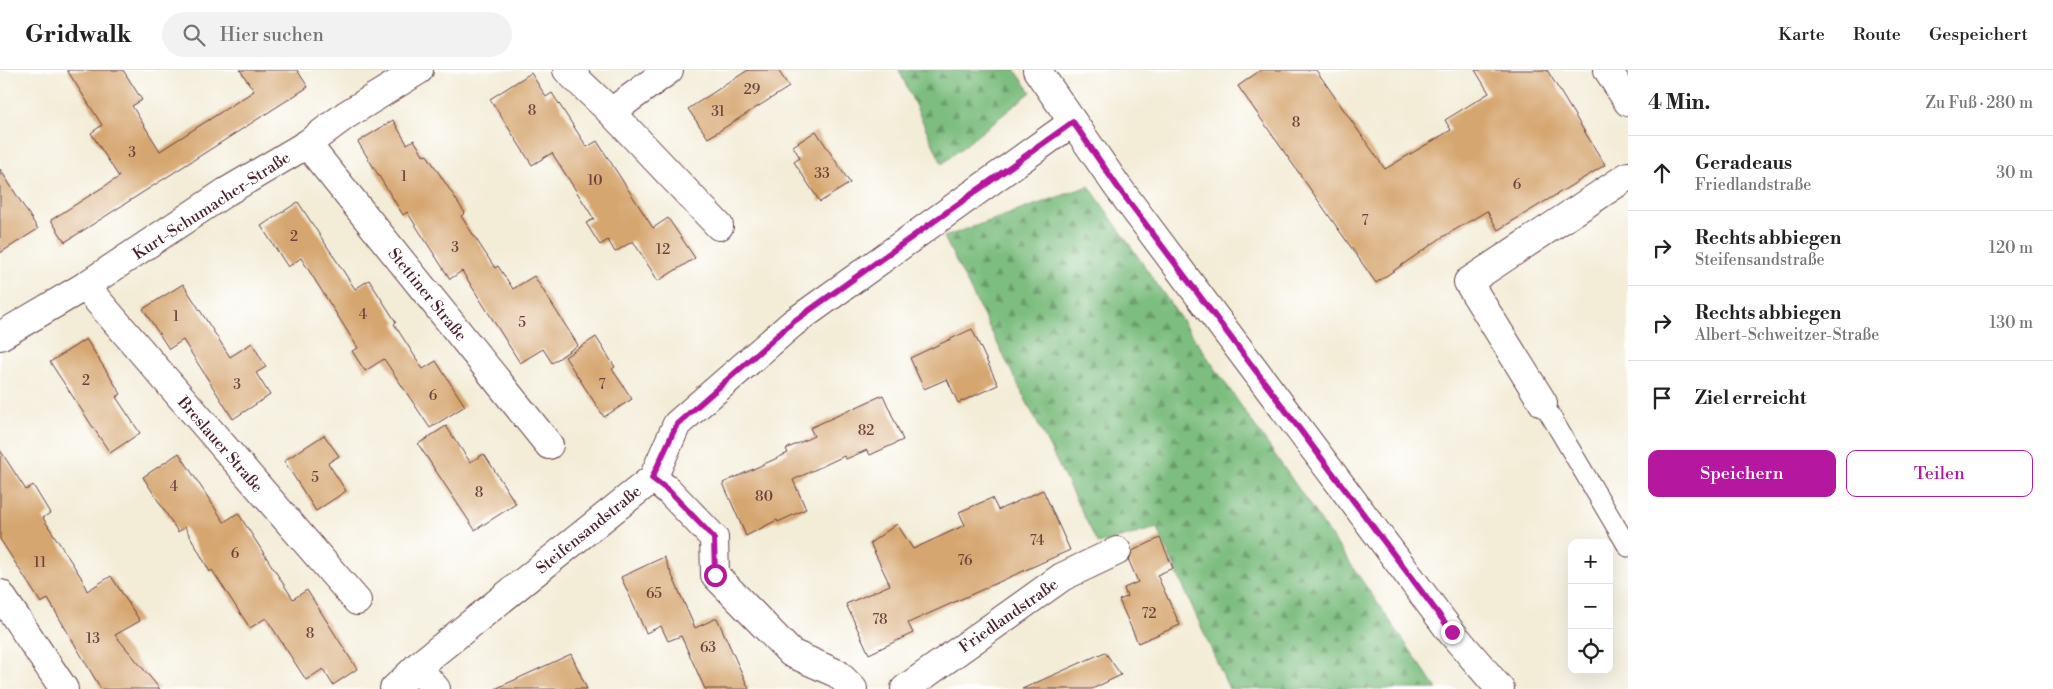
<!DOCTYPE html>
<html lang="de">
<head>
<meta charset="utf-8">
<style>
	:root { --surface:#fff; --page:#f2f2f2; --text:#222; --muted:#767676; --line:#e0e0e0; --accent:#b5179e }
	body { margin:0; font-family:"Libre Bodoni",serif; background:var(--page); color:var(--text) }
	.controls { position:absolute; right:15px; bottom:15px; display:grid; overflow:hidden; border-radius:10px; box-shadow:0 5px 20px #0002 }
	.controls button { width:45px; height:45px; display:grid; place-items:center; padding:0; border:0; border-bottom:1px solid var(--line); background:var(--surface); color:var(--text); font:25px sans-serif }
	.stop { position:absolute; width:15px; height:15px; margin:-11px; border:4px solid #b5179e; border-radius:50%; background:#fff }
	.stop.end { background:#b5179e; border-color:#fff; box-shadow:0 1px 5px #0008 }
	.list { margin:0; padding:0; list-style:none }
	h2 { display:flex; justify-content:space-between; align-items:center; height:65px; margin:0; padding:0 20px; font-size:21px }
	h2 small { font-size:16px; font-weight:400; color:var(--muted) }
	.list li { display:grid; grid-template-columns:32px 1fr auto; gap:15px; align-items:center; box-sizing:border-box; height:75px; padding:0 20px; border-top:1px solid var(--line) }
	.list b { display:block; font-size:19px; white-space:nowrap }
	.list p { margin:0; font-size:16px; white-space:nowrap; color:var(--muted) }
	.list em { font-size:16px; font-style:normal; color:var(--muted) }
	.actions { display:flex; gap:10px; padding:15px 20px }
	.actions a { flex:1; padding:11px 0; border:1px solid var(--accent); border-radius:10px; text-align:center; font-size:18px; color:var(--accent) }
	.actions .main { background:var(--accent); color:#fff }
	.icon { flex:none; width:28px; height:28px; fill:none; stroke:currentColor; stroke-width:2; stroke-linecap:round; stroke-linejoin:round }
	.map { position:relative; flex:none; width:1628px; height:619px; overflow:hidden }
	header { display:flex; align-items:center; gap:30px; box-sizing:border-box; height:70px; padding:0 25px; background:var(--surface); border-bottom:1px solid var(--line) }
	header strong { font-size:24px }
	nav { display:flex; gap:28px; margin-inline-start:auto; font-size:18px }
	.search { width:350px; height:45px; background:var(--page); display:flex; align-items:center; gap:12px; box-sizing:border-box; padding:0 18px; border-radius:28px; color:var(--muted); font-size:19px }
	main { display:flex }
	aside { flex:1; background:var(--surface) }
	.map>svg:first-child { display:block }
</style>
</head>
<body>
<header>
<strong>Gridwalk</strong>
<div class="search"><svg class="icon" aria-label="search" viewBox="0 0 24 24"><circle cx="10" cy="10" r="6"/><path d="M15 15l6 6"/></svg>Hier suchen</div>
<nav><a>Karte</a><a>Route</a><a>Gespeichert</a></nav>
</header>
<main>
<div class="map">
<svg width="1628" height="619" viewBox="0 0 1628 619">
	<defs>
		<pattern id="forest-firs" width="22" height="20" patternUnits="userSpaceOnUse" patternTransform="scale(1.25)"><rect width="22" height="20" fill="#7dbd7f"/><path d="M5 1l3.5 6h-7zM16 11l3.5 6h-7z" fill="#689968"/></pattern>
	</defs>
	<rect width="100%" height="100%" fill="#fff"/>
	<filter id="ink" filterUnits="userSpaceOnUse"><feTurbulence type="fractalNoise" baseFrequency=".02" numOctaves="2"/><feDisplacementMap in="SourceGraphic" scale="10" xChannelSelector="R" yChannelSelector="G"/><feConvolveMatrix kernelMatrix="1 2 1 2 8 2 1 2 1" color-interpolation-filters="sRGB"/></filter>
	<filter id="wash" filterUnits="userSpaceOnUse"><feTurbulence type="fractalNoise" baseFrequency=".0096" numOctaves="4" result="noise"/><feDisplacementMap in="SourceGraphic" scale="20" xChannelSelector="R" yChannelSelector="G"/><feGaussianBlur stdDeviation="1.12" result="paint"/><feColorMatrix in="noise" values="0 0 0 0 0 0 0 0 0 0 0 0 0 0 0 0 0 1.4 0 .05"/><feComposite in="paint" operator="in"/></filter>
	<g filter="url(#wash)">
		<rect width="100%" height="100%" fill="#f3ecd7"/>
		<g fill="url(#forest-firs)" stroke="#646e55">
			<path d="M899 0H1015L1031 22 942 94Z"/>
			<path d="M1089 116 1437 619H1229L1157 458 1098 474 944 167Z"/>
		</g>
		<g id="blocks">
			<g fill="#d6a670">
				<path d="M67 0H123L142 30 132 36 160 81 254 21 240 0H297L308 17 65 172 51 150 119 107 91 63 102 55Z"/>
				<path d="M748 0H778L789 17 708 68 688 39Z"/>
				<path d="M1261 0H1316L1385 99 1451 60 1445 50 1489 23 1475 0H1547L1605 95 1498 160 1487 141 1441 168 1376 213 1238 16Z"/>
				<path d="M531 3 546 27 552 23 587 77 597 71 653 158 668 148 695 188 658 211 633 171 615 182 608 170 600 175 586 153 594 149 552 83 532 95 490 29Z"/>
				<path d="M393 50 407 74 414 70 424 86 427 85 465 143 461 146 495 198 498 196 513 219 534 206 578 275 552 293 543 279 520 293 462 201 450 209 407 142 403 145 358 72Z"/>
				<path d="M816 61 850 113 820 132 794 92 800 88 793 76Z"/>
				<path d="M0 99 38 159 0 183Z"/>
				<path d="M298 132 355 219 369 210 396 252 394 254 423 299 436 291 465 336 430 358 384 289 365 301 352 281 358 278 301 188 288 197 261 156Z"/>
				<path d="M183 214 230 287 252 273 266 297 256 303 270 325 233 349 183 270 169 279 143 239Z"/>
				<path d="M972 259 998 315 958 333 947 309 924 319 910 288Z"/>
				<path d="M596 267 615 297 612 299 632 329 604 347 565 287Z"/>
				<path d="M86 269 121 324 116 327 140 363 110 383 50 292Z"/>
				<path d="M883 325 903 370 870 385 867 380 846 389 844 386 793 410 806 439 778 452 777 450 746 466 723 413 788 383 786 379 814 366 810 358Z"/>
				<path d="M446 356 470 392 484 384 516 434 475 460 418 374Z"/>
				<path d="M324 365 339 386 328 393 346 421 316 441 284 391Z"/>
				<path d="M0 380 26 420 33 415 50 443 43 448 81 507 87 521 111 506 140 551 115 565 160 619H101L48 529 41 533 0 469Z"/>
				<path d="M179 383 224 452 238 443 293 529 307 520 357 599 333 615 323 599 306 610 266 548 250 558 212 500 210 502 185 457 178 462 143 407Z"/>
				<path d="M1043 420 1070 480 908 553 913 563 869 584 846 534 890 515 870 473 897 454 913 479 965 455 959 442 992 428 998 440Z"/>
				<path d="M1160 468 1173 498 1157 505 1180 555 1138 573 1119 530 1127 527 1124 518 1138 512 1129 491 1132 481Z"/>
				<path d="M664 487 695 558 717 548 749 619H705L681 566 668 571 661 556 646 563 621 507Z"/>
				<path d="M1105 582 1121 605 1092 619H1022Z"/>
				<path d="M571 584 587 619H495Z"/>
			</g>
		</g>
	</g>
	<g filter="url(#ink)">
		<use href="#blocks" fill-opacity="0" stroke="#633e45" stroke-width="1"/>
		<g fill="none" stroke-linecap="round" stroke-linejoin="round">
			<defs>
				<path id="lane" d="M1543 333 1628 477"/>
				<g id="street">
					<path d="M567 0 611 42 719 156"/>
					<path d="M1608 0 1628 32"/>
					<path d="M611 42 669 0"/>
					<path d="M307 74 549 375"/>
					<path d="M85 216 357 531"/>
					<path d="M0 266 85 216 226 122 307 74 346 45 419 0"/>
					<path d="M1543 333 1468 212 1628 106"/>
					<path d="M653 408 669 421 714 468 715 505 791 583 838 604 853 619"/>
					<path d="M0 524 64 619"/>
					<path d="M417 597 436 619"/>
					<path d="M394 619 417 597 653 408 677 354 793 253 1073 52"/>
					<path d="M905 619 1062 507 1117 481"/>
				</g>
				<path id="secondary" d="M1037 0 1117 116 1451 562 1500 619"/>
			</defs>
			<use href="#lane" stroke="#633e45" stroke-width="21"/>
			<use href="#street" stroke="#633e45" stroke-width="30"/>
			<use href="#secondary" stroke="#633e45" stroke-width="30"/>
			<use href="#lane" stroke="#fff" stroke-width="19"/>
			<use href="#street" stroke="#fff" stroke-width="28"/>
			<use href="#secondary" stroke="#fff" stroke-width="28"/>
		</g>
	</g>
	<g fill="none" stroke-linecap="round" stroke-linejoin="round" filter="url(#ink)">
		<path stroke="#b5179e" stroke-width="6" d="M715 505 714 468 669 421 652 408 677 354 793 252 1073 52 1117 116 1452 562"/>
	</g>
	<g text-anchor="middle" stroke-width="4" stroke-linejoin="round" paint-order="stroke">
		<g font-size="14" fill="#6d413c">
			<text x="752" y="24">29</text>
			<text x="532" y="45">8</text>
			<text x="718" y="46">31</text>
			<text x="1296" y="57">8</text>
			<text x="132" y="87">3</text>
			<text x="822" y="108">33</text>
			<text x="404" y="111">1</text>
			<text x="595" y="115">10</text>
			<text x="1517" y="119">6</text>
			<text x="1365" y="155">7</text>
			<text x="294" y="171">2</text>
			<text x="455" y="182">3</text>
			<text x="663" y="184">12</text>
			<text x="363" y="249">4</text>
			<text x="176" y="251">1</text>
			<text x="522" y="257">5</text>
			<text x="86" y="315">2</text>
			<text x="237" y="319">3</text>
			<text x="602" y="319">7</text>
			<text x="433" y="330">6</text>
			<text x="866" y="365">82</text>
			<text x="315" y="412">5</text>
			<text x="174" y="421">4</text>
			<text x="479" y="427">8</text>
			<text x="764" y="431">80</text>
			<text x="1037" y="475">74</text>
			<text x="235" y="488">6</text>
			<text x="965" y="495">76</text>
			<text x="40" y="497">11</text>
			<text x="654" y="528">65</text>
			<text x="1149" y="548">72</text>
			<text x="880" y="554">78</text>
			<text x="310" y="568">8</text>
			<text x="93" y="573">13</text>
			<text x="708" y="582">63</text>
		</g>
		<g font-size="16" fill="#4a1f2b" stroke="#fff">
			<text transform="translate(211 135) rotate(-33)" y="6">Kurt-Schumacher-Straße</text>
			<text transform="translate(428 224) rotate(51)" y="6">Stettiner Straße</text>
			<text transform="translate(221 374) rotate(49)" y="6">Breslauer Straße</text>
			<text transform="translate(588 459) rotate(-39)" y="6">Steifensandstraße</text>
			<text transform="translate(1008 545) rotate(-35)" y="6">Friedlandstraße</text>
		</g>
	</g>
</svg>
<div class="controls">
<button>+</button>
<button>−</button>
<button><svg class="icon" aria-label="locate" viewBox="0 0 24 24"><circle cx="12" cy="12" r="6"/><path d="M12 2v4M12 18v4M2 12h4M18 12h4"/></svg></button>
</div>
<div class="stop" style="left:715px;top:505px"></div>
<div class="stop end" style="left:1452px;top:562px"></div>
</div>
<aside>
<h2>4 Min.<small>Zu Fuß · 280 m</small></h2>
<ul class="list">
<li><svg class="icon" aria-label="ahead" viewBox="0 0 24 24"><path d="M12 20V5M6 11l6-6 6 6"/></svg><div><b>Geradeaus</b><p>Friedlandstraße</p></div><em>30 m</em></li>
<li><svg class="icon" aria-label="right" viewBox="0 0 24 24"><path d="M7 20v-9h11M14 6l5 5-5 5"/></svg><div><b>Rechts abbiegen</b><p>Steifensandstraße</p></div><em>120 m</em></li>
<li><svg class="icon" aria-label="right" viewBox="0 0 24 24"><path d="M7 20v-9h11M14 6l5 5-5 5"/></svg><div><b>Rechts abbiegen</b><p>Albert-Schweitzer-Straße</p></div><em>130 m</em></li>
<li><svg class="icon" aria-label="arrive" viewBox="0 0 24 24"><path d="M6 21V4h12l-3 4 3 4H6"/></svg><div><b>Ziel erreicht</b></div></li>
</ul>
<div class="actions"><a class="main">Speichern</a><a>Teilen</a></div>
</aside>
</main>
</body>
</html>
